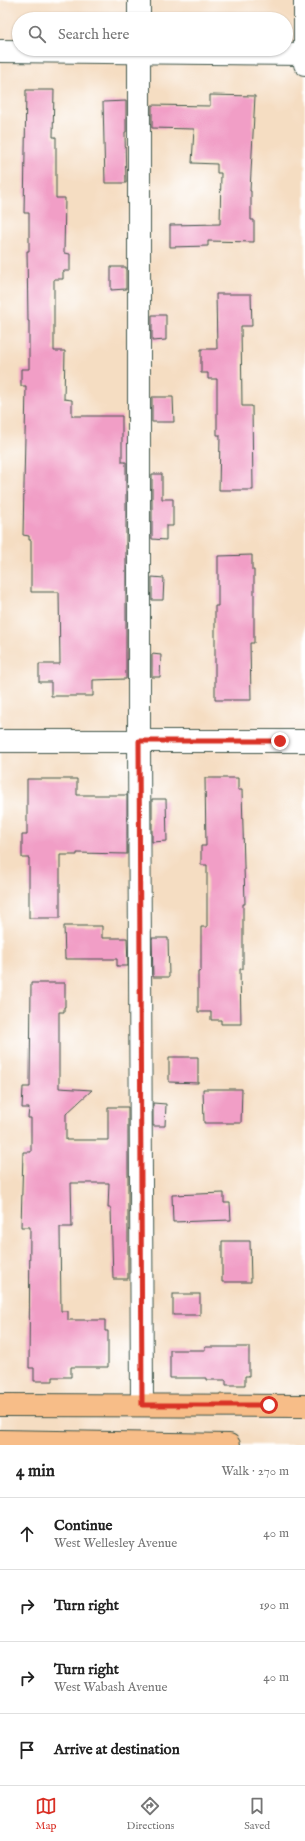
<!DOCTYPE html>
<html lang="en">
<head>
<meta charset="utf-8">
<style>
	:root { --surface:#fff; --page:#f2f2f2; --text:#222; --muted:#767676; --line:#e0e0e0; --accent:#d93025 }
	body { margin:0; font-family:"IM FELL English",serif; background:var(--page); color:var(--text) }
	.stop { position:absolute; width:12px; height:12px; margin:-9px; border:3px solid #d93025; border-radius:50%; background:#fff }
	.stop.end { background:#d93025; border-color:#fff; box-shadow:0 1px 4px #0008 }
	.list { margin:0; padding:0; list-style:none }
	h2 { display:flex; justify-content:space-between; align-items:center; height:52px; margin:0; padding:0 16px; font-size:17px }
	h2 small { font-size:13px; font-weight:400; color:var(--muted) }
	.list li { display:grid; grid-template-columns:26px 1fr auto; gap:12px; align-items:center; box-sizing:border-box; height:72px; padding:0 16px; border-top:1px solid var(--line) }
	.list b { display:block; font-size:15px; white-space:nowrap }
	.list p { margin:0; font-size:13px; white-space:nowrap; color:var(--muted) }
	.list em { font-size:13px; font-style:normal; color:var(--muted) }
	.icon { flex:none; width:22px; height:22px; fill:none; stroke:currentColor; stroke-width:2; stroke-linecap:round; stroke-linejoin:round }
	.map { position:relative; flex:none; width:305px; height:1445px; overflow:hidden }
	.search { position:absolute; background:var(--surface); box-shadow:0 1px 3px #0004; left:12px; right:12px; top:12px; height:44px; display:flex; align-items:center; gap:10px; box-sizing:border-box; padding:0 14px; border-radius:22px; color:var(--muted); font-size:15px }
	.sheet { height:340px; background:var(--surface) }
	nav { display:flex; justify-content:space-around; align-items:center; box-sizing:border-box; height:56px; border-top:1px solid var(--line); background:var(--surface); font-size:11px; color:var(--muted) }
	nav a { display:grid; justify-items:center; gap:2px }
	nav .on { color:var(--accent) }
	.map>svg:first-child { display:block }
</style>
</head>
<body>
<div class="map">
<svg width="305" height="1445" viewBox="0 0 305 1445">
	<rect width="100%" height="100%" fill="#fff"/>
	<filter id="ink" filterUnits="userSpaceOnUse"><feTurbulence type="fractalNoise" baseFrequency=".025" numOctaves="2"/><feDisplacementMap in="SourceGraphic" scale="8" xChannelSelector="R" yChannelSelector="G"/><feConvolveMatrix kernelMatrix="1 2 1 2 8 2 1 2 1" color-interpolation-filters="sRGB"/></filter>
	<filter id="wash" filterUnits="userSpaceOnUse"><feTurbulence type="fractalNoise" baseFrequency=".012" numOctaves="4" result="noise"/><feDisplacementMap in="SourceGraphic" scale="16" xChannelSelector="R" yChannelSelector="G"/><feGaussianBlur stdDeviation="0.9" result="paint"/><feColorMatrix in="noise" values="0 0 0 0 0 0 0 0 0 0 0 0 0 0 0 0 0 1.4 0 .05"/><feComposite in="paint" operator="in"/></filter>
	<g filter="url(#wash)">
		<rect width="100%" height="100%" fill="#f5ddc2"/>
		<g id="blocks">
			<g fill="#f19ec6">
				<path d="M26 90H54L53 137H56V198H65L64 253 70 254V271H63V279H54V351H65L64 399 72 400V416H122V462H126V679L93 680V696H51V682H39V664H60L59 592H31V540H29V536L23 535 26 386H21V369H29V321H28L27 251H29V213H24Z"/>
				<path d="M210 95 255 96 250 191H251V220H254V242L208 241V246L170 247V225L220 224 221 173H217V164L192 163 194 129 152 128V105L210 106Z"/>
				<path d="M126 101V132H125L126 183H105L103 102Z"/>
				<path d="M111 267H126V289L111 290Z"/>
				<path d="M216 294H251L252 326H241L242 406H252L253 490H219L220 435H217V379H208V373H201V349H217Z"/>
				<path d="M152 315H166V340L152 341Z"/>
				<path d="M152 397H173L174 422H152Z"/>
				<path d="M152 474H162V499H173V526H166V540L152 539Z"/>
				<path d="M252 555V570H254V643H250L251 700H215V606H218V556Z"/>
				<path d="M152 577 164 578 163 600H152Z"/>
				<path d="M152 654 161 655 160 677H152Z"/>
				<path d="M205 778H238V790H242L245 904H243V969H240L241 1024H221V1020H211V1012H198V972L201 971V927H207V865H201V846H206Z"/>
				<path d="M27 779H77V795H127V854L77 853V855H60V918H29V858H22V835H27Z"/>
				<path d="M152 799H166L167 841 152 842Z"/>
				<path d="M64 926H102V938H127L128 966H117V959H65Z"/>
				<path d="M152 938H168L169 977H153Z"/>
				<path d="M31 983H65V1007H64V1012H59V1088L92 1090 66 1114V1140H108V1107H128V1279H113L111 1208H108L109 1183H71L72 1227H60L61 1311H68V1320H105V1331H108V1367H71V1377H53V1381H34V1368H29L30 1227H21L23 1152H31V1118H28L29 1108H22L23 1087H30Z"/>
				<path d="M169 1057H198V1083L169 1082Z"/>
				<path d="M203 1089H242L241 1123H204Z"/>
				<path d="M153 1103 166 1104 165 1126H153Z"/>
				<path d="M224 1193V1203H230L231 1220 173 1222 172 1195Z"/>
				<path d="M222 1241H250L251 1282H222Z"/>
				<rect x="173" y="1294" width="27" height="21"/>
				<path d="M205 1347H249V1376H245V1385H226V1380H206V1378H170V1350H205Z"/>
			</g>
		</g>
	</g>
	<g filter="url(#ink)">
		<use href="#blocks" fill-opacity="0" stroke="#3f5549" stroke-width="1"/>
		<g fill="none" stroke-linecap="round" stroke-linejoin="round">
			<defs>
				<g id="minor">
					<path d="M139 0V19"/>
					<path d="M305 0V64"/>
					<path d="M139 49V741L142 1405"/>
					<path d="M0 51 305 54"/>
					<path d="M0 741H305"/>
				</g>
				<g id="major">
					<path d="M0 1405 305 1406"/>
					<path d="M0 1441 229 1445"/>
				</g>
			</defs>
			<use href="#minor" stroke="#3f5549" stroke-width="24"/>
			<use href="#major" stroke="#3f5549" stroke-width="24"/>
			<use href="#minor" stroke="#fff" stroke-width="22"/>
			<use href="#major" stroke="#f7bd88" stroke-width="22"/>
		</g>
	</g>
	<g fill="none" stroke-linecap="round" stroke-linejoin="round" filter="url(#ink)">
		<path stroke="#d93025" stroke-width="5" d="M269 1405H142L139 741H280"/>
	</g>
</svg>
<div class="stop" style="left:269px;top:1405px"></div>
<div class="stop end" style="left:280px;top:741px"></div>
<div class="search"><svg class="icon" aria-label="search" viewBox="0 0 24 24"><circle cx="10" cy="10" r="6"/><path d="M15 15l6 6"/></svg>Search here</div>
</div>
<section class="sheet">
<h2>4 min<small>Walk · 270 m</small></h2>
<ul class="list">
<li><svg class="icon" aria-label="ahead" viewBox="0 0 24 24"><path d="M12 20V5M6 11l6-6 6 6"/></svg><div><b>Continue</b><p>West Wellesley Avenue</p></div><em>40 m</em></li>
<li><svg class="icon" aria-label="right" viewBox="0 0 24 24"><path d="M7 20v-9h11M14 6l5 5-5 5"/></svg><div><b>Turn right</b></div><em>190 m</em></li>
<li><svg class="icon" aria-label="right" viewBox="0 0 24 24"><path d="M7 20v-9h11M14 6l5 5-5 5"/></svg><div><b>Turn right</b><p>West Wabash Avenue</p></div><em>40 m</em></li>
<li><svg class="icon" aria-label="arrive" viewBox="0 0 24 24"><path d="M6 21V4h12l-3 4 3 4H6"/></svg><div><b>Arrive at destination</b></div></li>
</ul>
</section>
<nav>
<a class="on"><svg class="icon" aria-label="map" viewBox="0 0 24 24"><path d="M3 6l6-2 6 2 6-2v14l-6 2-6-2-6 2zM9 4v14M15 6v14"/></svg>Map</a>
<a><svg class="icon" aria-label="directions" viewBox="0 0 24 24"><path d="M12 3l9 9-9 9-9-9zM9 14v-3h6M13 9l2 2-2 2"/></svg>Directions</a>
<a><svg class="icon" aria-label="saved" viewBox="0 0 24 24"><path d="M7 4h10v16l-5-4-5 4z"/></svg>Saved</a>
</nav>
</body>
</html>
